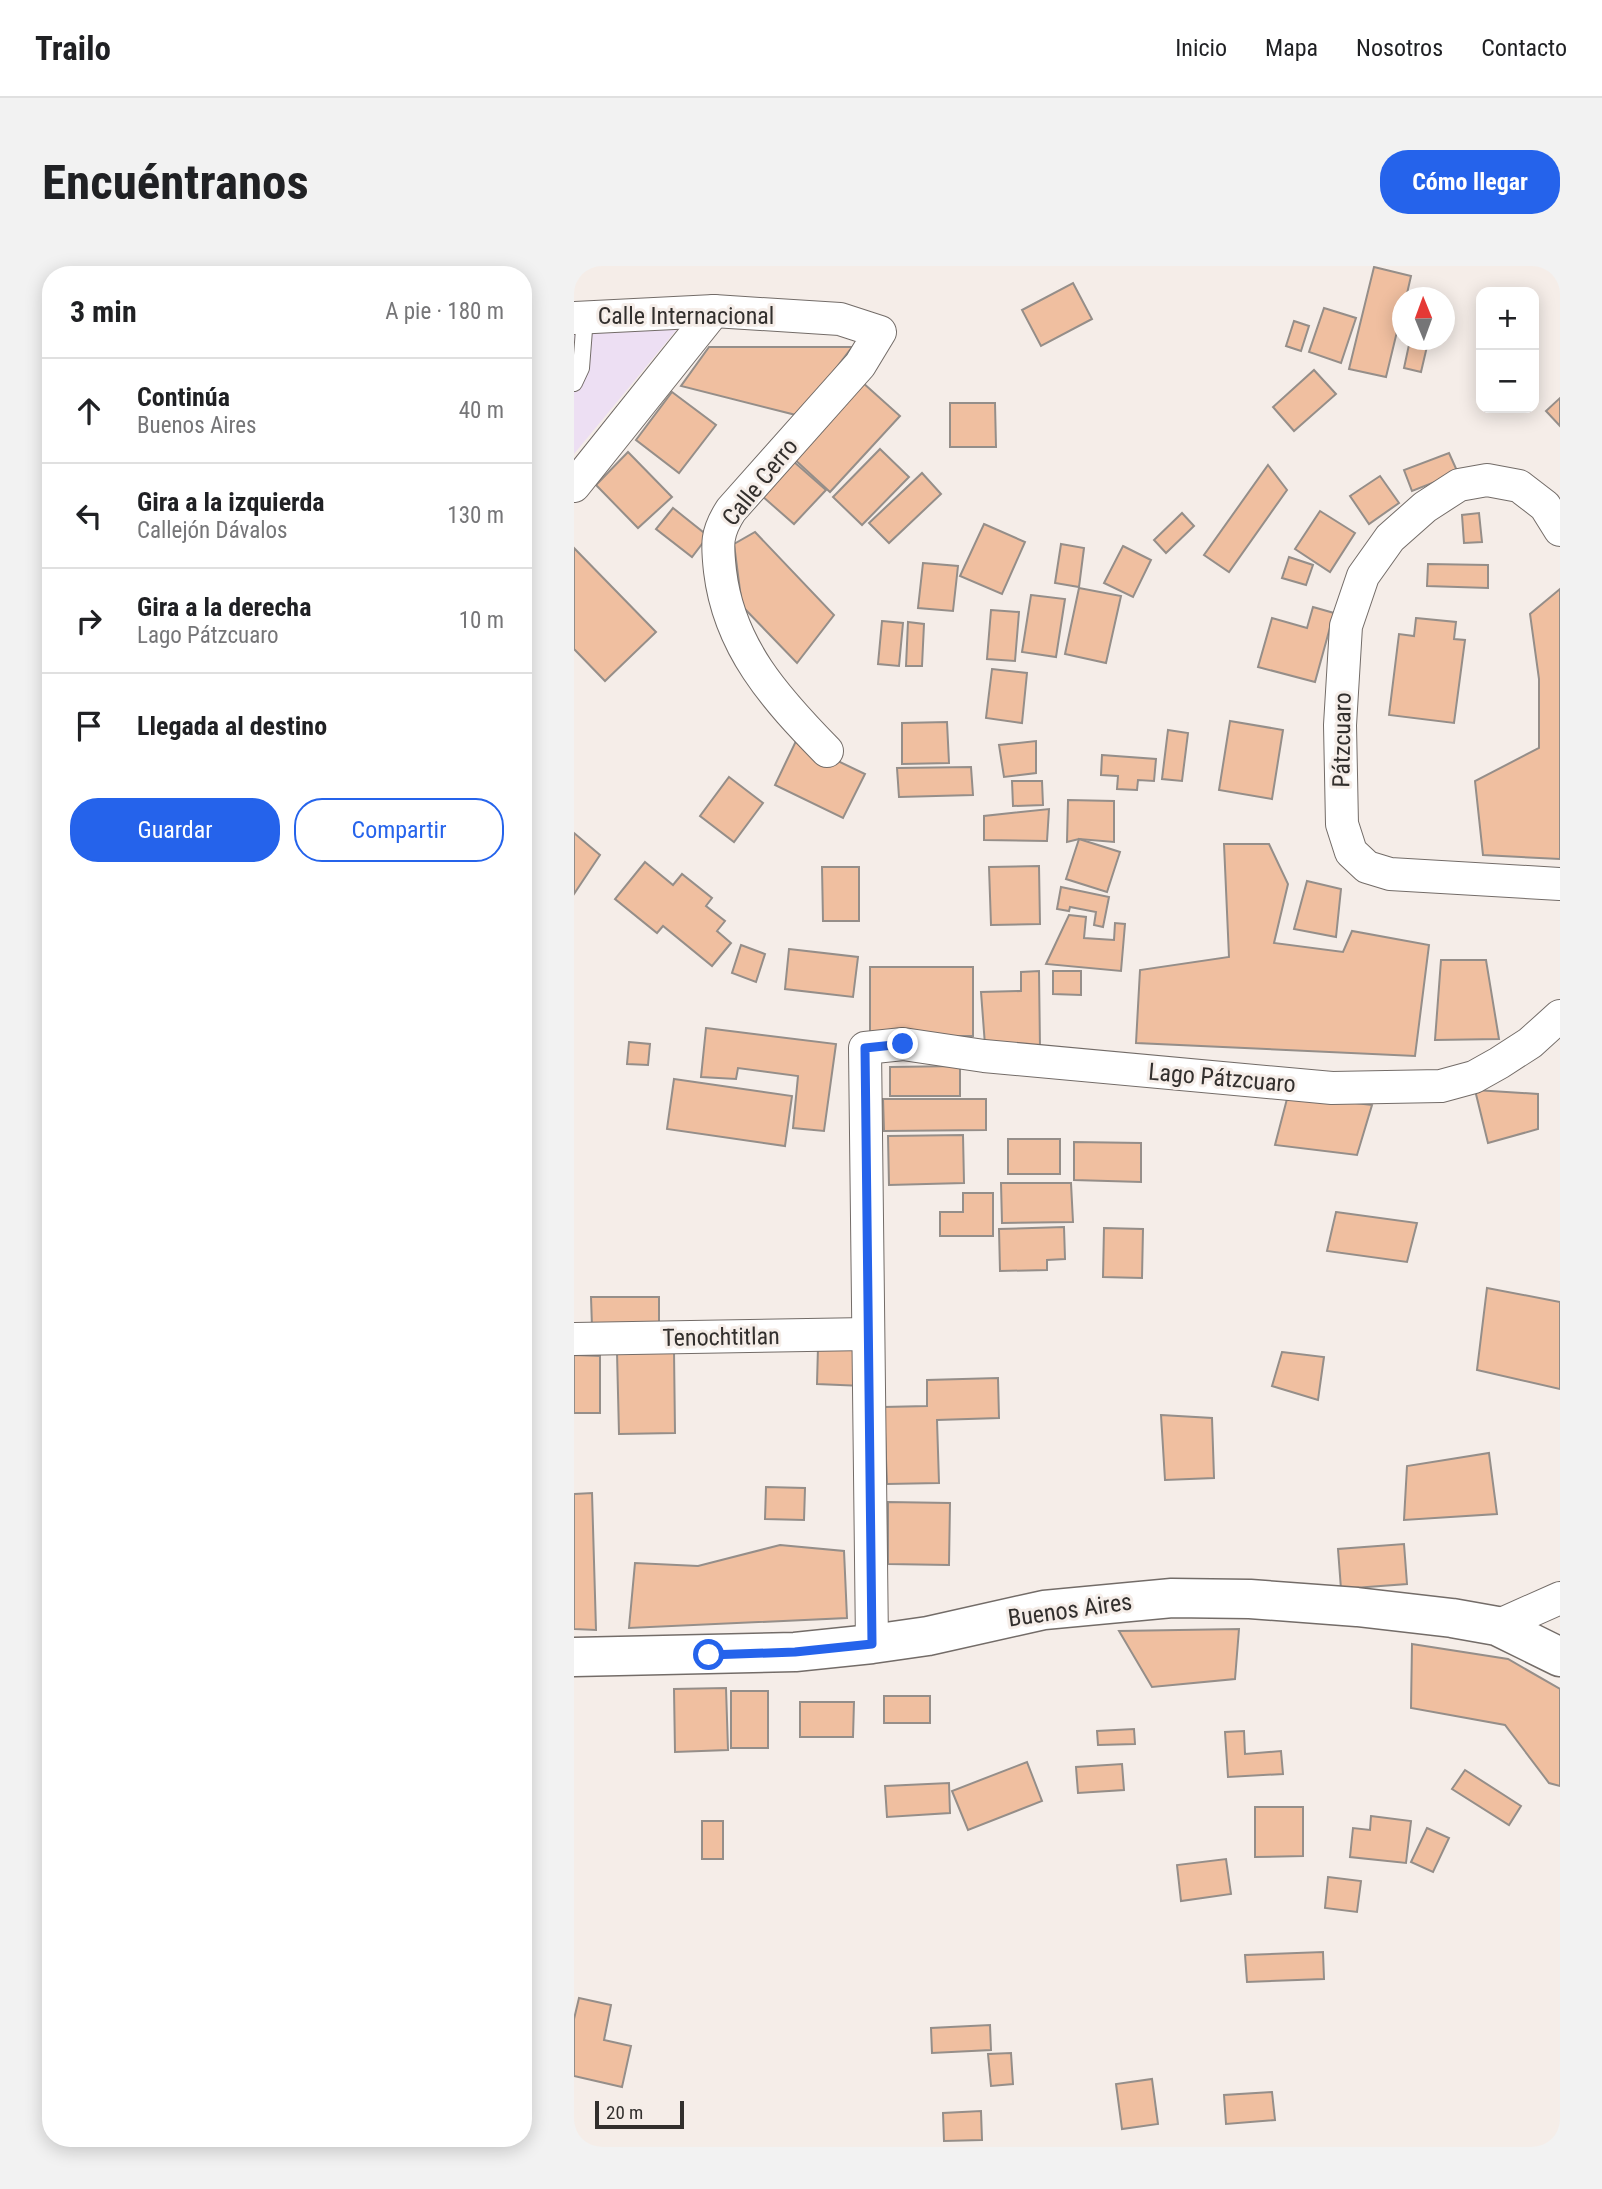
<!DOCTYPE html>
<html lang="es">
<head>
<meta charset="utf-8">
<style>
	:root { --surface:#fff; --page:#f2f2f2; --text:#202124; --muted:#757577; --line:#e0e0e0; --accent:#2563eb }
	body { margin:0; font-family:"Roboto Condensed",sans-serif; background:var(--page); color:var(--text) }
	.controls { position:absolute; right:21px; top:21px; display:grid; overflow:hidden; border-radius:14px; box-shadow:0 4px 18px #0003 }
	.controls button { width:63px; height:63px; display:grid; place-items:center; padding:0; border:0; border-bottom:2px solid var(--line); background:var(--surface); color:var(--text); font:35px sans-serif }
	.compass { position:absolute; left:818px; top:21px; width:63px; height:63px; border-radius:50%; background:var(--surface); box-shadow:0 4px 18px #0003; rotate:359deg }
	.scale { position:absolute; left:21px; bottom:18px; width:89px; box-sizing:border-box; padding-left:7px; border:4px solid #322f2d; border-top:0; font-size:19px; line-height:24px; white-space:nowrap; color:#322f2d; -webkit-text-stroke:5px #f5ede8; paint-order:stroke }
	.stop { position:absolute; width:21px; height:21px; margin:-16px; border:5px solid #2563eb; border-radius:50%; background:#fff }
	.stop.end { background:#2563eb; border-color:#fff; box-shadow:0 2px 7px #0008 }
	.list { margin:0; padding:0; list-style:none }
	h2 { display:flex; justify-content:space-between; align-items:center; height:91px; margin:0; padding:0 28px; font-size:30px }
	h2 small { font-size:23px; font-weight:400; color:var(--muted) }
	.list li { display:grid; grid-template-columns:46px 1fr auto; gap:21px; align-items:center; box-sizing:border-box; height:105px; padding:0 28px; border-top:2px solid var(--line) }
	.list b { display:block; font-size:26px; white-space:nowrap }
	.list p { margin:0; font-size:23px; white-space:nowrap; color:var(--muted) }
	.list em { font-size:23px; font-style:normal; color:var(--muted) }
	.actions { display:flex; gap:14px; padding:21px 28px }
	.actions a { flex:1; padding:16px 0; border:2px solid var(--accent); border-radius:28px; text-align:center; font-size:24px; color:var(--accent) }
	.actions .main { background:var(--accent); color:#fff }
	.icon { flex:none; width:38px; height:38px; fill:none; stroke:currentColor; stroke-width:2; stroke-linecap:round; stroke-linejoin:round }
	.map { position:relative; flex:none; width:986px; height:1881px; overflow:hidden; border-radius:28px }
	header { display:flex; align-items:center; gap:42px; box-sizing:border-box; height:98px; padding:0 35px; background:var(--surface); border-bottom:2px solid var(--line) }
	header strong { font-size:33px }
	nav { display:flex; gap:38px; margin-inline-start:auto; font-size:24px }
	.intro { display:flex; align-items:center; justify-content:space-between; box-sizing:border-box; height:168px; padding:0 42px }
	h1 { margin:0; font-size:49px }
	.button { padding:18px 32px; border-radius:28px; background:var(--accent); color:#fff; font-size:24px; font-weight:700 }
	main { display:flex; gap:42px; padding:0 42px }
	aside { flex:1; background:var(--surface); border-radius:28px; box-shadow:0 4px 18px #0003 }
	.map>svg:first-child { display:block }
</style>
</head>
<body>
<header>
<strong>Trailo</strong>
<nav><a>Inicio</a><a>Mapa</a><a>Nosotros</a><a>Contacto</a></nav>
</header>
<div class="intro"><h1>Encuéntranos</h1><a class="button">Cómo llegar</a></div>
<main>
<aside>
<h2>3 min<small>A pie · 180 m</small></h2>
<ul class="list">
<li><svg class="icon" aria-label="ahead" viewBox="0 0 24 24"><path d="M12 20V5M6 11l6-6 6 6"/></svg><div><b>Continúa</b><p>Buenos Aires</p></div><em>40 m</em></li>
<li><svg class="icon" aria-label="left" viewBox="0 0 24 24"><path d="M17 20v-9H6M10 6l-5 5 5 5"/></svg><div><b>Gira a la izquierda</b><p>Callejón Dávalos</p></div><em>130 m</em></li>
<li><svg class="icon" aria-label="right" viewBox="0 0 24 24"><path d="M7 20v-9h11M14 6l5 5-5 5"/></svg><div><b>Gira a la derecha</b><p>Lago Pátzcuaro</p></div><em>10 m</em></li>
<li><svg class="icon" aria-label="arrive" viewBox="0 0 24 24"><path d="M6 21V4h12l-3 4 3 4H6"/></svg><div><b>Llegada al destino</b></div></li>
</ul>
<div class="actions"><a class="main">Guardar</a><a>Compartir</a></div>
</aside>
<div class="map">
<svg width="986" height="1881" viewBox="0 0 986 1881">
	<rect width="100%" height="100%" fill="#f5ede8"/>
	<path fill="#eddff3" d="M104 62 0 188V65Z"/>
	<g fill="#f0bfa0" stroke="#958e89" stroke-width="2">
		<path d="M800 1 837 10 832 32H828V45L812 111 775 103Z"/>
		<path d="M499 17 518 53 467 80 448 44Z"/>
		<path d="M750 42 782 52 767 97 735 86Z"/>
		<path d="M720 55 735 60 727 85 712 80Z"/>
		<path d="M836 74 854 76 847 106 830 102Z"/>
		<path d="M135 81H278L226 150 107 120Z"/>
		<path d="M740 104 762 128 720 165 699 141Z"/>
		<path d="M288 116 326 150 256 226 218 191Z"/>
		<path d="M98 126 142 159 105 207 62 174Z"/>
		<path d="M986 132V160L972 145Z"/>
		<path d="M376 137H421L422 181H376Z"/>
		<path d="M306 183 335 211 288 259 259 231Z"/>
		<path d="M54 186 98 231 64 262 22 219Z"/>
		<path d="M875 187 884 207 838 225 830 204Z"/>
		<path d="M219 195 252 224 220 258 188 230Z"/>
		<path d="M694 199 713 224 655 306 630 289Z"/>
		<path d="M348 207 367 228 315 277 295 257Z"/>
		<path d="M806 210 825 237 795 258 776 230Z"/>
		<path d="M99 242 134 270 118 291 82 263Z"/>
		<path d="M746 245 781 267 756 306 721 283Z"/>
		<path d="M608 247 620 260 592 287 580 274Z"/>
		<path d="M905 247 908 276 890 277 888 249Z"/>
		<path d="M410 258 451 276 428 328 386 310Z"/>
		<path d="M181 266 260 349 223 397 168 340 160 278Z"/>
		<path d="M487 278 510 282 505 321 481 317Z"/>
		<path d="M549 280 577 294 559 331 530 317Z"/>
		<path d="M0 282 82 366 31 415 0 383Z"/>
		<path d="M715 291 739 299 732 319 708 312Z"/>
		<path d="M349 297 384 300 379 345 344 342Z"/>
		<path d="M854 298 914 299V322L853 320Z"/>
		<path d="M505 322 547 330 532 397 491 388Z"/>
		<path d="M986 323V593L909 589 901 515 965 482V413L956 348Z"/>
		<path d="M457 329 491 333 482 391 448 386Z"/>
		<path d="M739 341 760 347 741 416 684 401 698 352 733 362Z"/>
		<path d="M417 344 445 346 441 395 413 393Z"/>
		<path d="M842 352 882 356 880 373 891 374 880 457 815 449 825 368 840 370Z"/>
		<path d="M308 355 329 357 325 400 304 398Z"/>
		<path d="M334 356 350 358 348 400H332Z"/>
		<path d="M418 403 453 407 448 457 412 452Z"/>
		<path d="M656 455 709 464 698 533 645 524Z"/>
		<path d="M373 456 375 497 328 498V457Z"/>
		<path d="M594 464 614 467 608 515 588 513Z"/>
		<path d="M222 475 291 508 269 552 201 519Z"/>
		<path d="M462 475V507L430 511 425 479Z"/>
		<path d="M528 489 582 493 580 515 564 514 563 524 543 523 544 510 527 509Z"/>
		<path d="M397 501 399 529 325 531 323 502Z"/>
		<path d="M155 511 189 537 160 576 126 550Z"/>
		<path d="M438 515H468L469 539 439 540Z"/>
		<path d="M494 534 540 535V576L505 573 493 576Z"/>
		<path d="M475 543 473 575 410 574V550Z"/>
		<path d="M0 567 26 589 0 628Z"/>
		<path d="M505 573 546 586 533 626 492 613Z"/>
		<path d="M650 578H695L714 618 700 677 769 686 778 665 855 679 841 790 562 777 566 704 655 691Z"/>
		<path d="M71 596 99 619 108 608 138 632 132 640 151 655 143 665 157 677 138 700 89 660 83 667 41 633Z"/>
		<path d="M465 600 466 658 417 659 415 601Z"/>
		<path d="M248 601H285V655H249Z"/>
		<path d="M733 615 767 623 762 671 720 663Z"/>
		<path d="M487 621 535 631 529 661 520 659 522 646 496 641 495 645 483 643Z"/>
		<path d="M495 649 512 651 510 672 540 674 541 657 551 658 547 705 472 698Z"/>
		<path d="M167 679 191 688 182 716 158 707Z"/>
		<path d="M215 683 284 691 279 731 211 723Z"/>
		<path d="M867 694H912L925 773 861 774Z"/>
		<rect x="296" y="701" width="103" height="69"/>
		<path d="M465 705 466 782 411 779 407 726 447 725V706Z"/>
		<path d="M479 705H507V729L479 728Z"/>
		<path d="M132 762 262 778 250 865 219 862 224 810 164 802 162 813 127 811Z"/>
		<path d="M55 776 76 778 74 799 53 798Z"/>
		<path d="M386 800V830H316V801Z"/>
		<path d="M100 813 218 830 211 880 93 863Z"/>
		<path d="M901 824 964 828V863L914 877Z"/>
		<path d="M714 829 798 839 783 889 701 879Z"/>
		<path d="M309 833H412V864L310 865Z"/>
		<path d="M389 869 390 917 315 919 314 870Z"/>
		<rect x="434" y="873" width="52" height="35"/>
		<path d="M500 876 567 877V916L500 914Z"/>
		<path d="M427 917H497L499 956 428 957Z"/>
		<path d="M389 927H419V970H366V946H389Z"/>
		<path d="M762 946 843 957 833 996 753 985Z"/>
		<path d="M490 961 491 993 473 994V1004L426 1005 425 963Z"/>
		<path d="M530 962 569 963 568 1012 529 1011Z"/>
		<path d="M913 1022 986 1036V1123L903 1104Z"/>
		<path d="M17 1031H85V1062L18 1061Z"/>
		<path d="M244 1081 290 1082 289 1120 243 1118Z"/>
		<path d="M100 1085 101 1167 45 1168 43 1086Z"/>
		<path d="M708 1086 750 1091 744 1134 698 1120Z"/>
		<path d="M0 1089 26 1090V1147H0Z"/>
		<path d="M424 1112 425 1152 363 1154 365 1217 313 1218 310 1141 353 1140V1114Z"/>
		<path d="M587 1149 638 1152 640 1212 591 1214Z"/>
		<path d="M915 1187 923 1248 830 1254 833 1200Z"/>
		<path d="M192 1221 231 1222 230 1254 191 1253Z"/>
		<path d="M18 1227 22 1364 0 1363V1228Z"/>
		<path d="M314 1236 376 1237 375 1299 314 1298Z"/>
		<path d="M830 1278 833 1318 767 1323 764 1283Z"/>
		<path d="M206 1279 270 1285 273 1352 55 1362 61 1297 124 1300Z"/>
		<path d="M665 1363 661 1413 578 1421 545 1365Z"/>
		<path d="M838 1378 934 1393 986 1423V1520L975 1517 931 1459 837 1442Z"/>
		<path d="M152 1422 154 1484 101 1486 100 1423Z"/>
		<rect x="157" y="1425" width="37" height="57"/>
		<rect x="310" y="1430" width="46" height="27"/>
		<path d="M226 1436H280L279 1471H226Z"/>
		<path d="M560 1463 561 1478 524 1479 523 1465Z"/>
		<path d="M670 1465 671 1488 707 1485 709 1508 654 1511 651 1466Z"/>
		<path d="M453 1496 468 1535 394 1564 378 1525Z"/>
		<path d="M548 1498 550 1524 504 1527 502 1501Z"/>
		<path d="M891 1504 947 1540 935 1559 878 1523Z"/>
		<path d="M375 1517 376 1547 313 1551 311 1520Z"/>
		<path d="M681 1541H729V1590L681 1591Z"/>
		<path d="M797 1550 837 1555 832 1597 776 1591 779 1562 796 1564Z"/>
		<rect x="128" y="1555" width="21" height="38"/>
		<path d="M853 1562 875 1572 859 1606 837 1596Z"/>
		<path d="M652 1593 657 1628 607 1635 603 1599Z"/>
		<path d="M754 1611 787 1615 783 1646 751 1642Z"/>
		<path d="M749 1686 750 1713 673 1716 671 1689Z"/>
		<path d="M5 1732 37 1739 30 1774 57 1780 48 1821 0 1810V1753Z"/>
		<path d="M416 1759 417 1784 358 1787 357 1762Z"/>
		<path d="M437 1787 439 1818 417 1820 414 1788Z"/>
		<path d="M578 1813 584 1858 548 1863 542 1818Z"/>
		<path d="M698 1826 701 1854 652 1858 650 1829Z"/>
		<path d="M407 1845 408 1874 370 1875 369 1847Z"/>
	</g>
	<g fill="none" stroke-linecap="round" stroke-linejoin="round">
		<defs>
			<path id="service" d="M0 117 7 102 11 51"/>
			<g id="minor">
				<path d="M0 52 140 45 266 53 306 66 286 99 157 244C142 267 143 278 146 305 155 381 201 432 253 485"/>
				<path d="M0 220 140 45"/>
				<path d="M986 264 971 240 945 220 913 214 885 219 851 241 816 272 789 310 772 360 766 459 768 558 777 586 793 601 816 608 986 618"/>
				<path d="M0 1073 294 1068"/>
				<path d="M923 1360 986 1332"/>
				<path d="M298 1378 291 782 329 778 410 790 758 822 867 820 900 811 925 797 956 777 986 750"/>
			</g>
			<path id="tertiary" d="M0 1391 221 1386 298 1378 354 1370 470 1344 598 1332 676 1333 783 1341 878 1352 923 1360 986 1391"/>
		</defs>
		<use href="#service" stroke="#736c68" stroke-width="18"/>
		<use href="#minor" stroke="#736c68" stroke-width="34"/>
		<use href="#tertiary" stroke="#736c68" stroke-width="41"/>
		<use href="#service" stroke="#fff" stroke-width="16"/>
		<use href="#minor" stroke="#fff" stroke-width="32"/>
		<use href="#tertiary" stroke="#fff" stroke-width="38"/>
	</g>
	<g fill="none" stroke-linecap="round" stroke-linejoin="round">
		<path stroke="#2563eb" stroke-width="9" d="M135 1389 221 1386 298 1378 291 782 329 778"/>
	</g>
	<g text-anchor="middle" stroke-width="6" stroke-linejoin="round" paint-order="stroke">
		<g font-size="24" fill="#322f2d" stroke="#f5ede8">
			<text x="112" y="58">Calle Internacional</text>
			<text transform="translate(186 216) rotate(-51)" y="8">Calle Cerro</text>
			<text transform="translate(768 474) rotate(-89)" y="8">Pátzcuaro</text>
			<text transform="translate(648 812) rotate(5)" y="8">Lago Pátzcuaro</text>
			<text transform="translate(147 1071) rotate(-1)" y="8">Tenochtitlan</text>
			<text transform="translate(496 1344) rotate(-8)" y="8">Buenos Aires</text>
		</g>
	</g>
</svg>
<div class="controls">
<button>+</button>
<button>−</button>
</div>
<svg class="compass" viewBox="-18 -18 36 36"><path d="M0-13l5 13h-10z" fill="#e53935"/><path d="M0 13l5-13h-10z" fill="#757577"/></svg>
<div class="scale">20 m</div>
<div class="stop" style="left:135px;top:1389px"></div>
<div class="stop end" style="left:329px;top:778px"></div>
</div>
</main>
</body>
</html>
